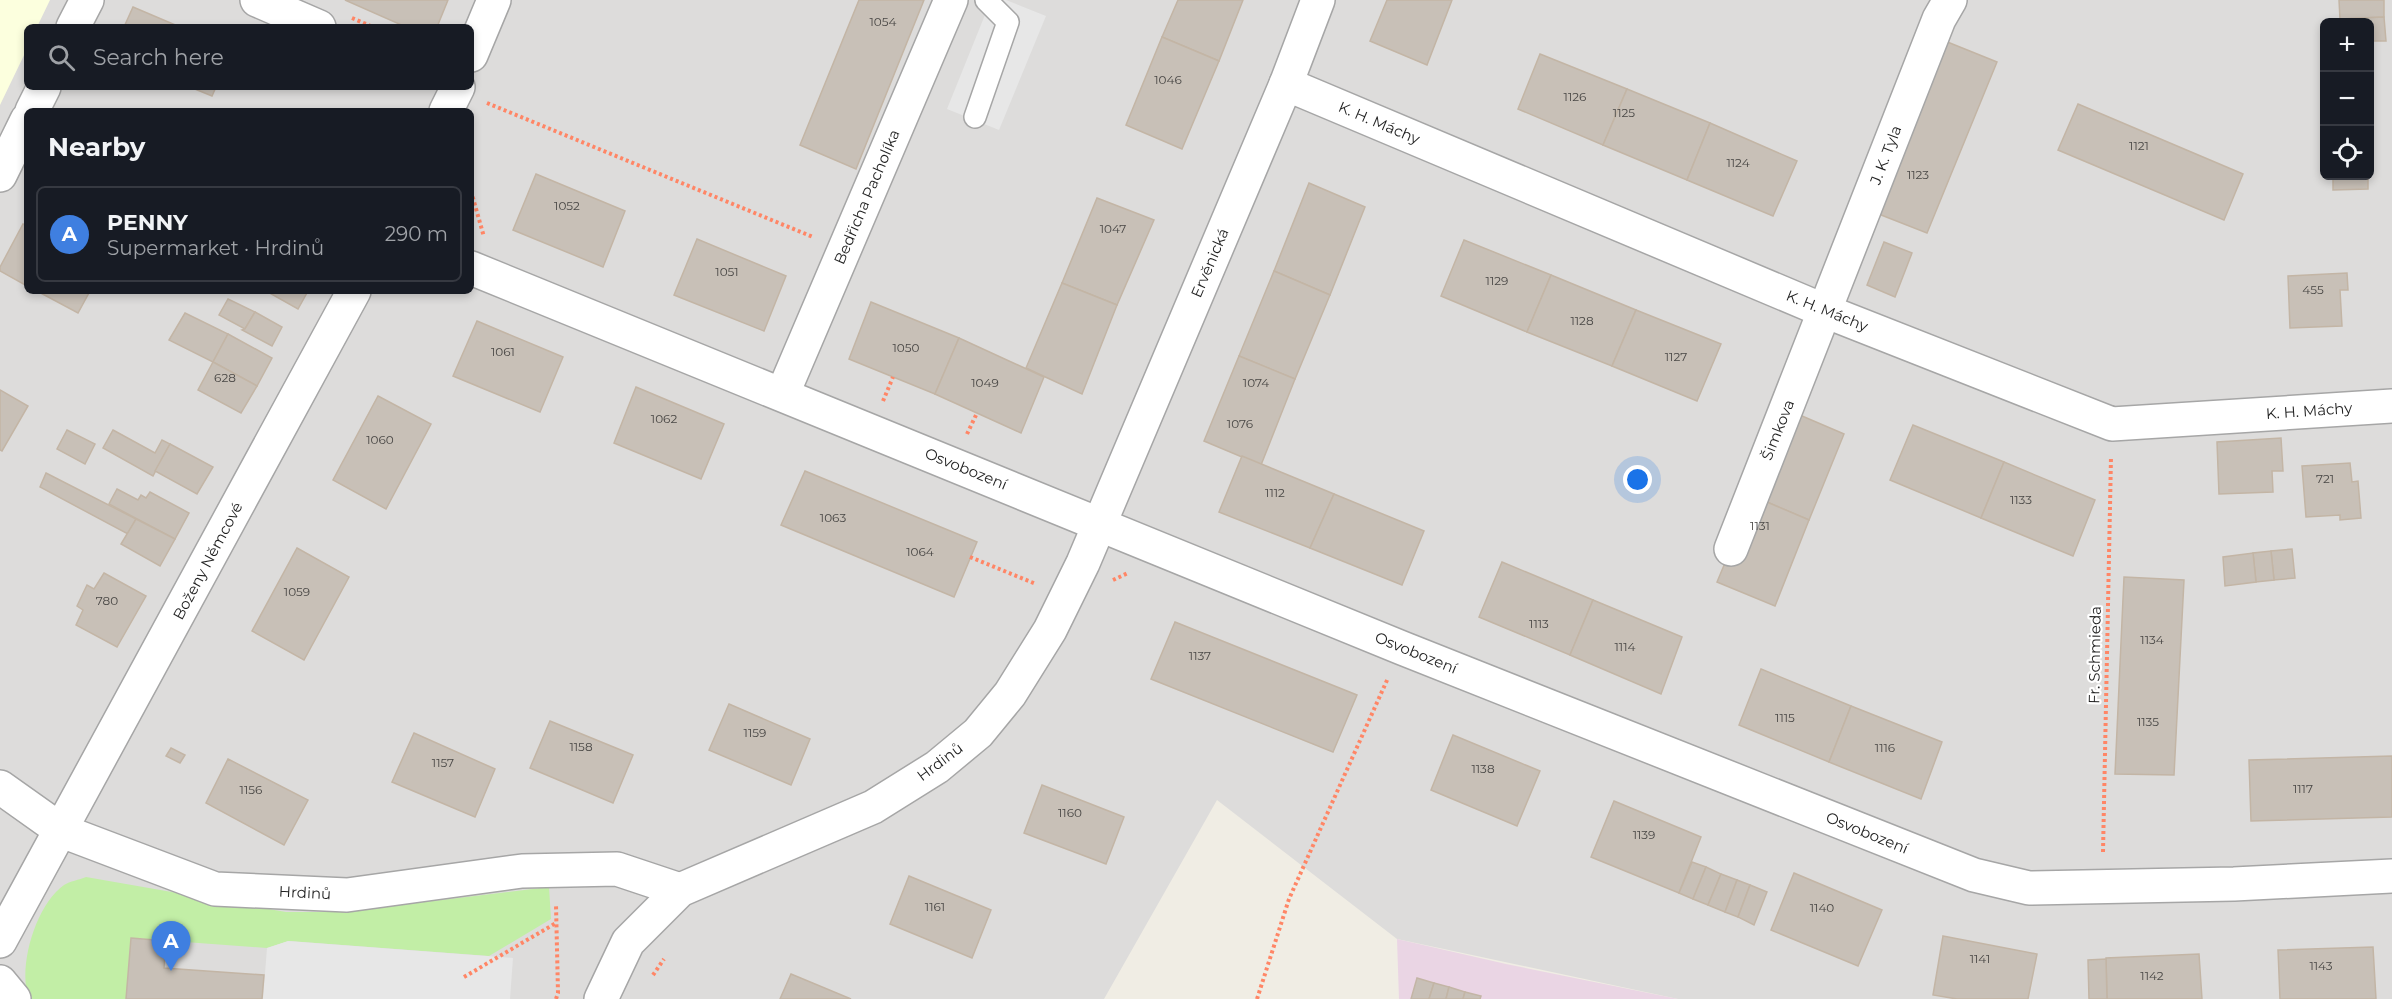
<!DOCTYPE html>
<html lang="en">
<head>
<meta charset="utf-8">
<style>
	:root { --surface:#171b24; --page:#242831; --text:#f1f3f6; --muted:#9ea1a6; --line:#363941; --accent:#0f766e }
	body { margin:0; font-family:Montserrat,sans-serif; background:var(--page); color:var(--text) }
	.controls { position:absolute; right:18px; top:18px; display:grid; overflow:hidden; border-radius:9px; box-shadow:0 3px 9px #0003 }
	.controls button { width:54px; height:54px; display:grid; place-items:center; padding:0; border:0; border-bottom:2px solid var(--line); background:var(--surface); color:var(--text); font:30px sans-serif }
	.you { position:absolute; left:1638px; top:480px; width:21px; height:21px; margin:-15px; border:4px solid #fff; border-radius:50%; background:#1a73e8; box-shadow:0 0 0 9px #1a73e833 }
	.badge { display:grid; place-items:center; width:39px; height:39px; border-radius:50%; background:var(--accent); color:#fff; font-size:20px; font-weight:700 }
	.pin { position:absolute; translate:-50% -50px; filter:drop-shadow(0 2px 3px #0008) }
	.pin::after { content:''; position:absolute; top:32px; width:21px; height:18px; background:inherit; clip-path:polygon(0 0,100% 0,50% 100%) }
	.list { margin:0; padding:0; list-style:none }
	h2 { display:flex; justify-content:space-between; align-items:center; height:78px; margin:0; padding:0 24px; font-size:26px }
	h2 small { font-size:20px; font-weight:400; color:var(--muted) }
	.list li { display:grid; grid-template-columns:39px 1fr auto; gap:18px; align-items:center; box-sizing:border-box; height:96px; margin:0 12px 12px; padding:0 12px; border:2px solid var(--line); border-radius:9px }
	.list b { display:block; font-size:22px; white-space:nowrap }
	.list p { margin:0; font-size:20px; white-space:nowrap; color:var(--muted) }
	.list em { font-size:20px; font-style:normal; color:var(--muted) }
	.icon { flex:none; width:33px; height:33px; fill:none; stroke:currentColor; stroke-width:2; stroke-linecap:round; stroke-linejoin:round }
	.map { position:relative; flex:none; width:2392px; height:999px; overflow:hidden }
	.search { position:absolute; background:var(--surface); box-shadow:0 3px 9px #0003; left:24px; top:24px; width:450px; height:66px; display:flex; align-items:center; gap:15px; box-sizing:border-box; padding:0 21px; border-radius:9px; color:var(--muted); font-size:22px }
	.panel { position:absolute; background:var(--surface); box-shadow:0 3px 9px #0003; left:24px; top:108px; width:450px; height:186px; border-radius:9px }
	.map>svg:first-child { display:block }
</style>
</head>
<body>
<div class="map">
<svg width="2392" height="999" viewBox="0 0 2392 999">
	<rect width="100%" height="100%" fill="#f0ede4"/>
	<path fill="#dddcdb" fill-rule="evenodd" d="M0 0H2392V999H1678L1397 939 1217 800 1104 999H0ZM2324 22H2370V176H2324ZM27 27H471V87H27ZM27 111H471V291H27Z"/>
	<path fill="#ead5e4" d="M1397 939 1506 964 1678 999H1399Z"/>
	<path fill="#fcffde" d="M0 0H50L37 27H27V49L0 105Z"/>
	<path fill="#c2eea6" d="M86 877 286 912H341L549 887 551 919 489 956 289 941 267 948 131 938 126 999H29C17 968 36 904 64 885 70 881 79 880 86 877Z"/>
	<g fill="#e7e7e7">
		<path d="M991 0H1006L1046 16 999 130 947 109Z"/>
		<path d="M288 941 513 958 510 999H263L267 948Z"/>
	</g>
	<g fill="#c8c0b7" stroke="#c3b5a5" stroke-width="1.5">
		<path d="M345 0H448L437 27H406Z"/>
		<path d="M859 0H924L856 169 800 145Z"/>
		<path d="M1178 0H1243L1219 61 1162 37Z"/>
		<path d="M1387 0H1452L1427 65 1370 41Z"/>
		<path d="M2339 0H2384V17L2340 19Z"/>
		<path d="M133 7 180 27H124Z"/>
		<path d="M2384 17 2386 41H2370V22H2340V19Z"/>
		<path d="M1162 37 1219 61 1182 149 1126 125Z"/>
		<path d="M1940 39 1997 62 1927 233 1871 211Z"/>
		<path d="M1540 54 1627 89 1603 145 1518 109Z"/>
		<path d="M190 87H216L212 96Z"/>
		<path d="M1627 89 1710 123 1687 180 1603 145Z"/>
		<path d="M2078 104 2243 174 2224 220 2058 150Z"/>
		<path d="M1710 123 1797 161 1773 216 1687 180Z"/>
		<path d="M536 174 625 211 603 267 513 230Z"/>
		<path d="M2333 176H2368V189L2333 190Z"/>
		<path d="M1309 183 1365 207 1330 295 1274 271Z"/>
		<path d="M1097 198 1154 220 1117 305 1062 283Z"/>
		<path d="M23 224 27 226V286L0 271V267Z"/>
		<path d="M697 239 786 276 764 331 674 295Z"/>
		<path d="M1464 240 1551 275 1527 332 1441 296Z"/>
		<path d="M1884 242 1912 253 1895 297 1867 285Z"/>
		<path d="M1274 271 1330 295 1295 379 1239 356Z"/>
		<path d="M2347 273 2348 290H2340L2342 326 2290 328 2288 276Z"/>
		<path d="M1551 275 1636 310 1612 366 1527 332Z"/>
		<path d="M1062 283 1117 305 1082 394 1026 368Z"/>
		<path d="M37 291H90L78 313Z"/>
		<path d="M266 291H308L298 309Z"/>
		<path d="M228 299 255 312 245 329 219 315Z"/>
		<path d="M871 302 959 338 935 394 849 359Z"/>
		<path d="M1636 310 1721 344 1697 401 1612 366Z"/>
		<path d="M255 312 282 327 272 346 242 330 245 329Z"/>
		<path d="M185 313 228 334 213 362 169 340Z"/>
		<path d="M477 321 563 357 540 412 453 376Z"/>
		<path d="M228 334 272 358 257 386 213 362Z"/>
		<path d="M959 338 1044 377 1021 433 935 394Z"/>
		<path d="M1239 356 1295 379 1261 465 1204 441Z"/>
		<path d="M213 362 257 386 241 413 198 390Z"/>
		<path d="M636 387 724 424 701 479 614 443Z"/>
		<path d="M0 390 28 406 2 451 0 450Z"/>
		<path d="M378 396 431 424 386 509 333 480Z"/>
		<path d="M1788 410 1844 434 1809 520 1753 496Z"/>
		<path d="M1913 425 2004 462 1981 518 1890 480Z"/>
		<path d="M67 430 95 444 85 464 57 449Z"/>
		<path d="M113 430 155 453 162 440 170 444 153 476 103 448Z"/>
		<path d="M2281 438 2283 471H2272L2273 492 2219 494 2217 442Z"/>
		<path d="M170 444 213 467 197 494 155 471Z"/>
		<path d="M1242 456 1334 494 1310 548 1219 512Z"/>
		<path d="M2004 462 2095 500 2073 556 1981 518Z"/>
		<path d="M2350 463 2352 482 2358 481 2361 518 2340 520V515L2306 517 2302 466Z"/>
		<path d="M805 471 977 542 954 597 781 525Z"/>
		<path d="M46 473 136 519 128 534 40 487Z"/>
		<path d="M117 489 138 500 141 495 146 498 150 492 189 513 175 539 109 504Z"/>
		<path d="M1334 494 1424 531 1402 585 1310 548Z"/>
		<path d="M1753 496 1809 520 1775 606 1717 582Z"/>
		<path d="M136 519 175 539 160 566 121 544Z"/>
		<path d="M297 548 349 577 304 660 252 631Z"/>
		<path d="M2292 549 2295 578 2274 580 2271 551Z"/>
		<path d="M2271 551 2274 580 2256 582 2253 553Z"/>
		<path d="M2253 553 2256 582 2225 586 2223 557Z"/>
		<path d="M1502 562 1593 600 1570 655 1479 617Z"/>
		<path d="M104 573 146 596 117 647 76 625 83 610 77 606 87 585 94 589Z"/>
		<path d="M2124 577 2184 580 2174 775 2115 774Z"/>
		<path d="M1593 600 1682 637 1661 694 1570 655Z"/>
		<path d="M1175 622 1357 695 1333 752 1151 679Z"/>
		<path d="M1761 669 1851 706 1829 762 1739 725Z"/>
		<path d="M729 704 810 739 791 785 709 750Z"/>
		<path d="M1851 706 1942 742 1921 799 1829 762Z"/>
		<path d="M550 721 633 755 613 803 530 768Z"/>
		<path d="M414 733 495 769 475 817 392 782Z"/>
		<path d="M1453 735 1540 771 1517 826 1431 790Z"/>
		<path d="M171 748 185 755 180 763 166 756Z"/>
		<path d="M2392 756V817L2251 821 2249 760Z"/>
		<path d="M228 759 308 800 284 845 206 803Z"/>
		<path d="M1042 785 1124 817 1106 864 1024 833Z"/>
		<path d="M1614 801 1701 837 1679 893 1591 857Z"/>
		<path d="M1692 862 1706 867 1693 899 1679 893Z"/>
		<path d="M1706 867 1721 874 1708 905 1693 899Z"/>
		<path d="M1794 873 1882 910 1858 966 1771 930Z"/>
		<path d="M1721 874 1737 880 1725 912 1708 905Z"/>
		<path d="M909 876 991 910 972 958 890 924Z"/>
		<path d="M1737 880 1750 885 1738 917 1725 912Z"/>
		<path d="M1750 885 1767 892 1754 925 1738 917Z"/>
		<path d="M1943 936 2037 954 2028 999H1957L1933 995Z"/>
		<path d="M131 938 166 941 164 968 264 975 262 999H126Z"/>
		<path d="M2373 947 2376 999H2280L2278 950Z"/>
		<path d="M2199 954 2202 999H2107L2106 958Z"/>
		<path d="M2106 959 2107 999H2089L2088 960Z"/>
		<path d="M791 974 851 999H780Z"/>
		<path d="M1417 978 1434 983 1429 999H1411Z"/>
		<path d="M1434 983 1449 987 1446 999H1429Z"/>
		<path d="M1449 987 1465 992 1463 999H1446Z"/>
		<path d="M1465 992 1481 996 1480 999H1463Z"/>
	</g>
	<g fill="none" stroke-linecap="round" stroke-linejoin="round">
		<defs>
			<path id="service" d="M975 117 1008 22 986 0"/>
			<g id="minor">
				<path d="M257 0 319 27"/>
				<path d="M73 27 87 0"/>
				<path d="M471 55 494 0"/>
				<path d="M1286 84 1825 311 2112 424 2392 406"/>
				<path d="M32 111 44 87"/>
				<path d="M446 111 458 87"/>
				<path d="M0 175 27 120"/>
				<path d="M471 268 1402 648 1974 875 2029 888 2234 884 2392 876"/>
				<path d="M783 393 951 0"/>
				<path d="M1731 549 1939 19 1950 0"/>
				<path d="M0 787 62 831 215 889 347 895 522 871 617 869 680 890"/>
				<path d="M0 941 354 291"/>
				<path d="M0 982 14 999"/>
			</g>
			<path id="tertiary" d="M601 999 628 942 680 890 873 807 937 767 978 733 1010 694 1050 630 1083 563 1286 84 1318 0"/>
		</defs>
		<use href="#service" stroke="#a6a6a6" stroke-width="24"/>
		<use href="#minor" stroke="#a6a6a6" stroke-width="36"/>
		<use href="#tertiary" stroke="#a6a6a6" stroke-width="36"/>
		<g stroke="#ff8666" stroke-width="4" stroke-dasharray="3 3" stroke-linecap="butt">
			<path d="M352 18 373 27"/>
			<path d="M487 103 813 237"/>
			<path d="M471 191 484 237"/>
			<path d="M883 401 893 377"/>
			<path d="M967 434 977 413"/>
			<path d="M970 557 1036 584"/>
			<path d="M1113 580 1128 573"/>
			<path d="M2103 852 2111 457"/>
			<path d="M653 975 664 959"/>
			<path d="M464 977 556 923"/>
			<path d="M556 999 558 993 556 905"/>
			<path d="M1257 999 1289 899 1388 678"/>
		</g>
		<use href="#service" stroke="#fff" stroke-width="21"/>
		<use href="#minor" stroke="#fff" stroke-width="33"/>
		<use href="#tertiary" stroke="#fff" stroke-width="33"/>
	</g>
	<g text-anchor="middle" stroke-width="4.5" stroke-linejoin="round" paint-order="stroke">
		<g font-size="12" fill="#494745">
			<text x="883" y="26">1054</text>
			<text x="1168" y="84">1046</text>
			<text x="1575" y="101">1126</text>
			<text x="1624" y="117">1125</text>
			<text x="2139" y="150">1121</text>
			<text x="1738" y="167">1124</text>
			<text x="1918" y="179">1123</text>
			<text x="567" y="210">1052</text>
			<text x="1113" y="233">1047</text>
			<text x="727" y="276">1051</text>
			<text x="1497" y="285">1129</text>
			<text x="2313" y="294">455</text>
			<text x="1582" y="325">1128</text>
			<text x="906" y="352">1050</text>
			<text x="503" y="356">1061</text>
			<text x="1676" y="361">1127</text>
			<text x="225" y="382">628</text>
			<text x="985" y="387">1049</text>
			<text x="1256" y="387">1074</text>
			<text x="664" y="423">1062</text>
			<text x="1240" y="428">1076</text>
			<text x="380" y="444">1060</text>
			<text x="2325" y="483">721</text>
			<text x="1275" y="497">1112</text>
			<text x="2021" y="504">1133</text>
			<text x="833" y="522">1063</text>
			<text x="1760" y="530">1131</text>
			<text x="920" y="556">1064</text>
			<text x="297" y="596">1059</text>
			<text x="107" y="605">780</text>
			<text x="1539" y="628">1113</text>
			<text x="2152" y="644">1134</text>
			<text x="1625" y="651">1114</text>
			<text x="1200" y="660">1137</text>
			<text x="1785" y="722">1115</text>
			<text x="2148" y="726">1135</text>
			<text x="755" y="737">1159</text>
			<text x="581" y="751">1158</text>
			<text x="1885" y="752">1116</text>
			<text x="443" y="767">1157</text>
			<text x="1483" y="773">1138</text>
			<text x="2303" y="793">1117</text>
			<text x="251" y="794">1156</text>
			<text x="1070" y="817">1160</text>
			<text x="1644" y="839">1139</text>
			<text x="935" y="911">1161</text>
			<text x="1822" y="912">1140</text>
			<text x="1980" y="963">1141</text>
			<text x="2321" y="970">1143</text>
			<text x="2152" y="980">1142</text>
		</g>
		<g font-size="15" fill="#1f1f1f" stroke="#fff">
			<text transform="translate(1379 123) rotate(23)" y="5">K. H. Máchy</text>
			<text transform="translate(1886 155) rotate(-69)" y="5">J. K. Tyla</text>
			<text transform="translate(867 197) rotate(-67)" y="5">Bedřicha Pacholíka</text>
			<text transform="translate(1210 263) rotate(-67)" y="5">Ervěnická</text>
			<text transform="translate(1827 311) rotate(22)" y="5">K. H. Máchy</text>
			<text transform="translate(2309 411) rotate(-4)" y="5">K. H. Máchy</text>
			<text transform="translate(1778 430) rotate(-68)" y="5">Šimkova</text>
			<text transform="translate(966 469) rotate(22)" y="5">Osvobození</text>
			<text transform="translate(208 561) rotate(-62)" y="5">Boženy Němcové</text>
			<text transform="translate(1416 653) rotate(22)" y="5">Osvobození</text>
			<text transform="translate(2095 655) rotate(-89)" y="5">Fr. Schmieda</text>
			<text transform="translate(940 762) rotate(-37)" y="5">Hrdinů</text>
			<text transform="translate(1867 833) rotate(22)" y="5">Osvobození</text>
			<text transform="translate(305 893) rotate(3)" y="5">Hrdinů</text>
		</g>
	</g>
</svg>
<div class="controls">
<button>+</button>
<button>−</button>
<button><svg class="icon" aria-label="locate" viewBox="0 0 24 24"><circle cx="12" cy="12" r="6"/><path d="M12 2v4M12 18v4M2 12h4M18 12h4"/></svg></button>
</div>
<div class="you"></div>
<div class="pin badge" style="left:171px;top:971px;background:#3f7fe0">A</div>
<div class="search"><svg class="icon" aria-label="search" viewBox="0 0 24 24"><circle cx="10" cy="10" r="6"/><path d="M15 15l6 6"/></svg>Search here</div>
<section class="panel">
<h2>Nearby<small></small></h2>
<ul class="list">
<li><span class="badge" style="background:#3f7fe0">A</span><div><b>PENNY</b><p>Supermarket · Hrdinů</p></div><em>290 m</em></li>
</ul>
</section>
</div>
</body>
</html>
